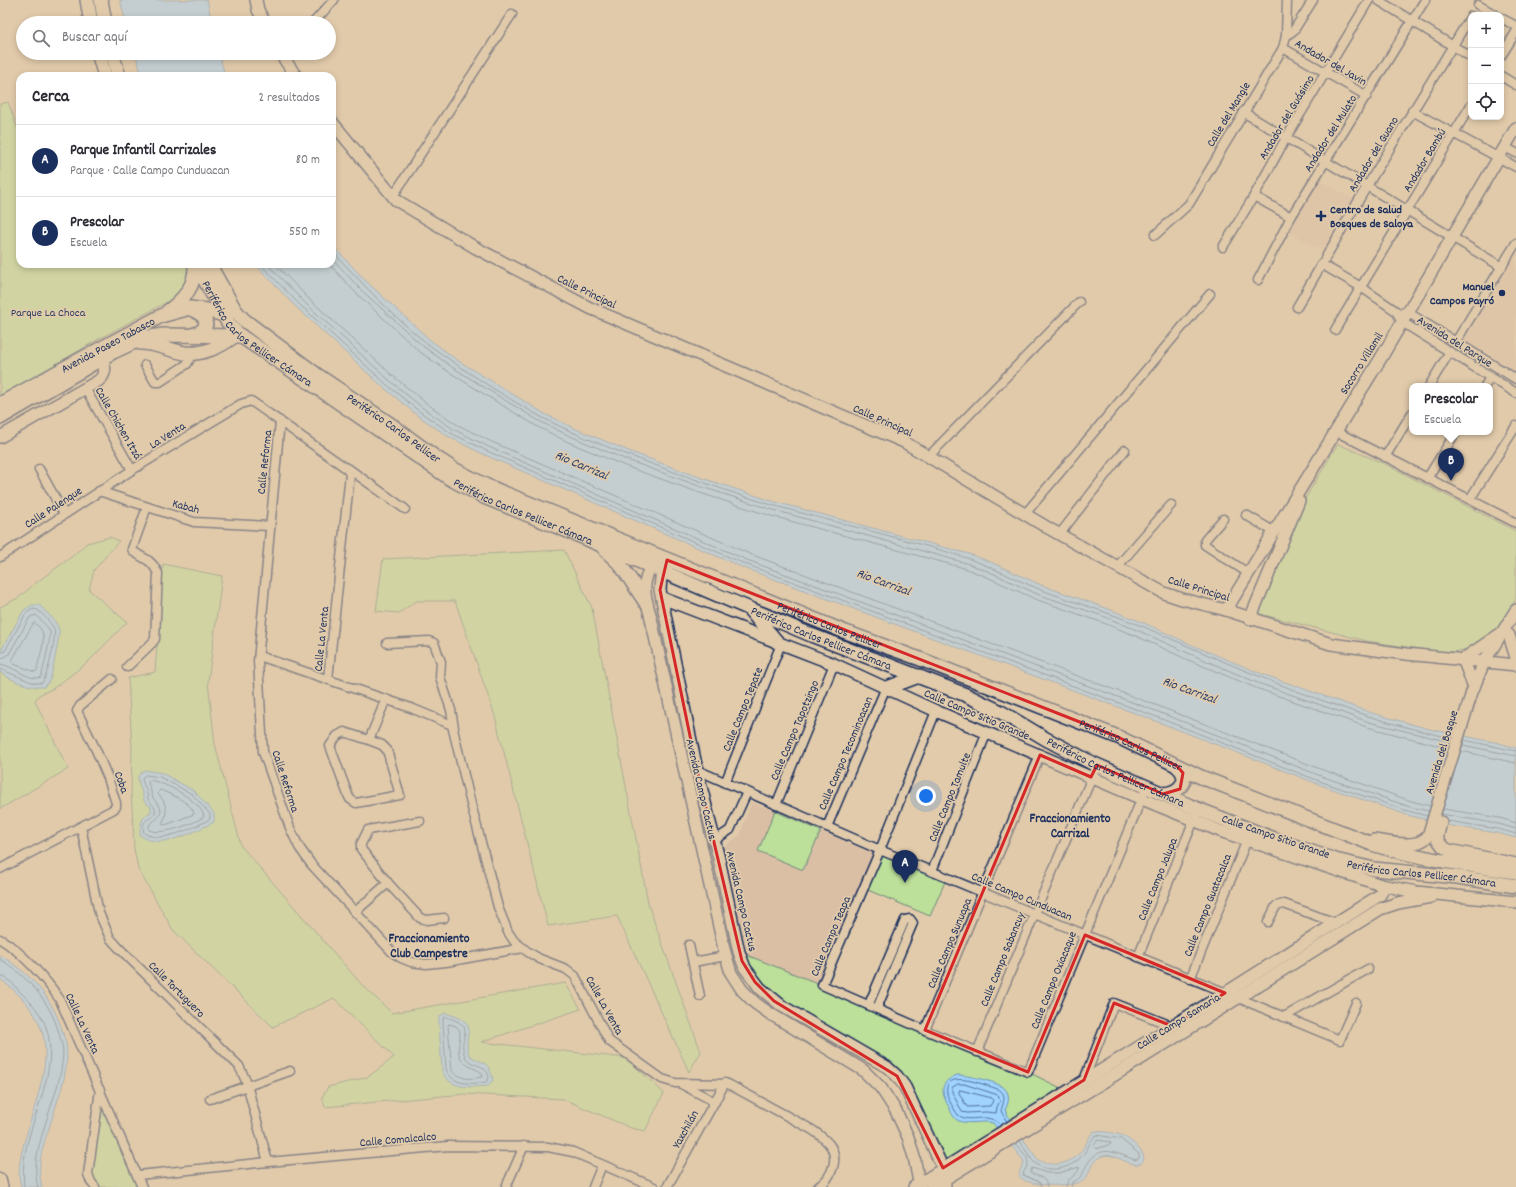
<!DOCTYPE html>
<html lang="es">
<head>
<meta charset="utf-8">
<style>
	:root { --surface:#fff; --page:#f7f7f7; --text:#2b2b33; --muted:#7c7c81; --line:#e1e1e2; --accent:#1b2f5e }
	body { margin:0; font-family:Dekko,sans-serif; background:var(--page); color:var(--text) }
	.controls { position:absolute; right:12px; top:12px; display:grid; overflow:hidden; border-radius:8px; box-shadow:0 2px 6px #0003 }
	.controls button { width:36px; height:36px; display:grid; place-items:center; padding:0; border:0; border-bottom:1px solid var(--line); background:var(--surface); color:var(--text); font:20px sans-serif }
	.you { position:absolute; left:926px; top:796px; width:14px; height:14px; margin:-10px; border:3px solid #fff; border-radius:50%; background:#1a73e8; box-shadow:0 0 0 6px #1a73e833 }
	.badge { display:grid; place-items:center; width:26px; height:26px; border-radius:50%; background:var(--accent); color:#fff; font-size:13px; font-weight:700 }
	.pin { position:absolute; translate:-50% -33px; filter:drop-shadow(0 1px 2px #0008) }
	.pin::after { content:''; position:absolute; top:21px; width:14px; height:12px; background:inherit; clip-path:polygon(0 0,100% 0,50% 100%) }
	.popup { position:absolute; left:1409px; top:383px; width:84px; height:52px; box-sizing:border-box; display:grid; place-content:center; border-radius:8px; background:var(--surface); filter:drop-shadow(0 1px 3px #0005); font-size:13px; white-space:nowrap; color:var(--muted) }
	.popup b { font-size:15px; color:var(--text) }
	.popup::after { content:''; position:absolute; left:50%; top:100%; margin-left:-8px; border:8px solid transparent; border-top-color:var(--surface) }
	.list { margin:0; padding:0; list-style:none }
	h2 { display:flex; justify-content:space-between; align-items:center; height:52px; margin:0; padding:0 16px; font-size:17px }
	h2 small { font-size:13px; font-weight:400; color:var(--muted) }
	.list li { display:grid; grid-template-columns:26px 1fr auto; gap:12px; align-items:center; box-sizing:border-box; height:72px; padding:0 16px; border-top:1px solid var(--line) }
	.list b { display:block; font-size:15px; white-space:nowrap }
	.list p { margin:0; font-size:13px; white-space:nowrap; color:var(--muted) }
	.list em { font-size:13px; font-style:normal; color:var(--muted) }
	.icon { flex:none; width:22px; height:22px; fill:none; stroke:currentColor; stroke-width:2; stroke-linecap:round; stroke-linejoin:round }
	.map { position:relative; flex:none; width:1516px; height:1187px; overflow:hidden }
	.search { position:absolute; background:var(--surface); box-shadow:0 2px 6px #0003; left:16px; top:16px; width:320px; height:44px; display:flex; align-items:center; gap:10px; box-sizing:border-box; padding:0 14px; border-radius:22px; color:var(--muted); font-size:15px }
	.panel { position:absolute; background:var(--surface); box-shadow:0 2px 6px #0003; left:16px; top:72px; width:320px; height:196px; border-radius:12px }
	.map>svg:first-child { display:block }
</style>
</head>
<body>
<div class="map">
<svg width="1516" height="1187" viewBox="0 0 1516 1187">
	<rect width="100%" height="100%" fill="#e1cbaa"/>
	<filter id="ink" filterUnits="userSpaceOnUse"><feTurbulence type="fractalNoise" baseFrequency=".025" numOctaves="2"/><feDisplacementMap in="SourceGraphic" scale="8" xChannelSelector="R" yChannelSelector="G"/><feConvolveMatrix kernelMatrix="1 2 1 2 8 2 1 2 1" color-interpolation-filters="sRGB"/></filter>
	<g filter="url(#ink)">
		<g fill="#dabfa5">
			<path d="M1320 180 1355 200 1323 252 1286 231Z"/>
			<path d="M1516 246V375L1460 340Z"/>
			<path d="M751 802 775 811 759 851 803 870 821 831 873 853 818 986 749 960 724 847 740 835Z"/>
		</g>
		<g fill="#bcdf99" stroke="#6c877c">
			<path d="M8 102 20 135V264H190L187 284 176 297 97 340 0 397V104Z"/>
			<path d="M1338 444 1387 465 1516 531V599L1502 623 1479 647 1447 653 1367 641 1256 613 1303 502Z"/>
			<path d="M110 537 119 541 94 570 89 590 127 622 88 662 54 688 39 695 35 701 68 769 0 809V607L18 598 37 582 70 558 87 543Z"/>
			<path d="M564 550 592 608 649 907 701 1052 689 1072 617 916 548 926 494 713 455 601H416L399 613 376 611 383 559Z"/>
			<path d="M163 564 222 576 208 682 215 744 241 846 362 985 392 1013 565 983 581 1009 481 1042 626 1058 664 1093 645 1131 631 1128 563 1099 464 1094 325 1107 322 1097 328 1087 368 1077 394 1057 334 998 273 1027 173 930 138 869 134 849 133 823 131 793 132 748 128 678 155 672Z"/>
			<path d="M775 811 821 831 803 870 758 851Z"/>
			<path d="M880 850 947 877 930 916 863 888Z"/>
			<path d="M739 952 822 985 1028 1072 1067 1091 943 1168 903 1083 774 1001Z"/>
			<path d="M100 1089 142 1187H95L88 1171Z"/>
		</g>
		<g fill="#a0d3fe" stroke="#6b91be">
			<path d="M120 0H207L212 23H126Z"/>
			<path d="M135 53H219L225 76H142Z"/>
			<path d="M332 245 367 282 429 339 457 360 545 414 574 428 631 452 702 478 772 501 969 554 993 563 1041 585 1106 608 1142 622 1192 645 1262 674 1372 713 1429 729 1499 743 1516 748V838L1497 833 1452 826 1407 815 1318 784 1153 720 744 568 485 455 449 437 417 415 383 387 296 307 255 264H332Z"/>
			<path d="M32 605H39C46 612 57 621 59 630 60 636 52 673 50 680 48 683 46 685 44 687 29 688 12 681 0 672V652L24 610Z"/>
			<path d="M144 770 162 773 194 791 214 813V822C200 829 177 841 161 841 153 842 146 839 140 835 140 823 141 818 151 812V807L144 801C143 792 138 786 138 776Z"/>
			<path d="M0 955C31 974 53 998 63 1033 65 1039 67 1045 67 1051 68 1076 57 1101 50 1125 43 1146 36 1165 42 1187H21C16 1169 22 1150 27 1133 46 1066 65 1028 0 979Z"/>
			<path d="M445 1013C484 1024 461 1031 469 1055 483 1065 489 1060 493 1080L488 1086C470 1087 450 1090 442 1071L439 1022V1017Z"/>
			<path d="M957 1075C966 1075 1000 1082 1005 1089 1011 1096 1008 1104 1005 1110L1010 1120 1038 1160C1054 1169 1075 1163 1084 1147 1088 1141 1089 1136 1094 1131 1103 1132 1113 1132 1121 1135 1128 1137 1152 1156 1141 1163 1132 1169 1115 1152 1103 1156 1088 1161 1092 1174 1083 1181 1071 1187 1035 1187 1022 1179 1016 1175 1021 1168 1024 1163L1023 1160 993 1123C982 1120 970 1125 959 1121 954 1119 952 1114 950 1109 942 1094 937 1083 957 1075Z"/>
		</g>
		<g fill="none" stroke-linecap="round" stroke-linejoin="round">
			<g stroke="#50719e" stroke-width="1">
				<path d="M332 251C362 283 393 317 428 344 463 370 505 397 543 418 580 437 620 452 660 467 697 480 734 494 772 505 837 523 903 538 967 558 992 567 1015 579 1039 589 1073 602 1108 612 1142 626 1242 670 1343 715 1451 738"/>
				<path d="M332 258 360 289 424 347 452 367 503 399 541 422 570 436 627 460 699 486 770 509 966 563 990 572 1037 594 1103 616 1139 631 1188 653 1258 683 1369 722 1450 742"/>
				<path d="M260 264 299 304 386 384 420 412 451 433 487 451 745 564 1154 716 1319 781 1408 811 1427 816"/>
				<path d="M267 264 303 301 389 380 423 408 453 429 489 447 747 560 1156 711 1321 776 1410 807 1429 811"/>
				<path d="M275 264 307 297 393 376 426 403 456 424 492 442 750 554 1158 706 1323 770 1411 801 1431 806"/>
				<path d="M329 264 356 293 420 352 449 372 500 404 538 427 568 442 625 466 697 492 768 515 964 568 987 577 1035 599 1101 622 1136 636 1186 659 1256 688 1367 727 1448 748"/>
				<path d="M34 623C52 633 39 653 37 670L35 672 14 664 12 661Z"/>
				<path d="M0 653 5 651 26 613 33 609 38 610C43 615 51 622 54 629 57 636 47 678 42 683H34L0 669"/>
				<path d="M0 658 5 657 9 654 30 617 36 615C40 620 48 626 50 632 51 637 43 671 41 677 29 682 12 665 0 664"/>
				<path d="M1464 740 1516 751"/>
				<path d="M1463 745 1516 756"/>
				<path d="M1461 751 1516 763"/>
				<path d="M146 775 160 777 192 794 210 814V819C198 826 173 837 159 837 154 837 149 836 144 833 140 817 153 820 155 813 157 806 150 804 148 799 148 799 147 793 147 793 146 787 142 784 142 778Z"/>
				<path d="M150 780C165 783 201 800 204 817 192 824 163 836 149 830V826C151 821 156 821 158 817 165 809 157 804 153 798 151 794 151 788 148 783Z"/>
				<path d="M161 790C171 795 192 802 194 814L168 824 163 825 162 823C169 813 166 802 158 794L159 791Z"/>
				<path d="M1443 809 1500 818 1516 823"/>
				<path d="M1441 814 1499 824 1516 829"/>
				<path d="M1447 821 1498 829 1516 834"/>
				<path d="M0 959C28 977 50 1001 59 1033 60 1039 63 1046 63 1051 63 1076 52 1101 45 1125 39 1146 32 1165 38 1187"/>
				<path d="M0 976C9 977 15 987 21 993 31 1002 41 1013 46 1027 60 1066 32 1115 25 1154 23 1165 23 1176 24 1187"/>
				<path d="M446 1017C480 1027 456 1035 465 1056 470 1068 486 1061 489 1078L486 1082C472 1084 452 1086 446 1069L443 1022V1019Z"/>
				<path d="M449 1024 456 1026 460 1031C460 1046 453 1056 469 1066 474 1069 479 1070 483 1074L482 1077C469 1079 462 1080 452 1071L448 1026Z"/>
				<path d="M958 1084H964L998 1095 1000 1101 997 1107 996 1113 986 1112 967 1113 962 1112 952 1092V1088Z"/>
				<path d="M960 1090 992 1098 993 1101 990 1106 967 1107 959 1093Z"/>
				<path d="M1001 1125C985 1110 972 1125 958 1115 954 1109 948 1100 947 1093 943 1067 987 1086 998 1089 1008 1095 1003 1102 1001 1111L1007 1122"/>
				<path d="M1098 1140 1110 1142 1111 1144 1096 1149 1094 1146Z"/>
				<path d="M1020 1141C1025 1148 1030 1159 1036 1164 1050 1174 1072 1168 1082 1156 1088 1150 1090 1140 1096 1135L1121 1139 1139 1154V1158L1136 1160C1118 1155 1102 1142 1088 1163 1080 1174 1087 1174 1073 1182L1071 1187"/>
				<path d="M1015 1144C1019 1148 1028 1156 1028 1163 1028 1168 1023 1170 1023 1175L1039 1182 1042 1187"/>
				<path d="M1047 1187C1046 1176 1038 1177 1030 1173L1032 1168 1047 1173H1059L1079 1167V1169C1076 1177 1067 1177 1066 1187"/>
			</g>
			<defs>
				<g id="street">
					<path d="M1378 0 1471 57"/>
					<path d="M1478 5 1496 15"/>
					<path d="M1501 18 1516 26"/>
					<path d="M313 23 334 0"/>
					<path d="M1286 36 1294 30 1313 0"/>
					<path d="M1283 48 1367 96"/>
					<path d="M1501 56 1516 32"/>
					<path d="M1501 76 1516 85"/>
					<path d="M1412 111 1516 167"/>
					<path d="M1243 112 1502 267"/>
					<path d="M1505 147 1516 153"/>
					<path d="M393 196 512 14"/>
					<path d="M1254 196 1291 217"/>
					<path d="M1155 235 1189 204 1283 48 1286 36 1287 0"/>
					<path d="M1223 247 1254 196 1286 138 1369 0"/>
					<path d="M1321 264 1361 287 1396 311 1402 322 1516 393"/>
					<path d="M1258 280 1291 217 1425 0"/>
					<path d="M1297 307 1367 186 1471 16"/>
					<path d="M1404 312H1407L1516 379"/>
					<path d="M1335 330 1471 105"/>
					<path d="M1455 343 1516 243"/>
					<path d="M145 365 155 382H160L187 364 193 353"/>
					<path d="M1429 386 1449 353"/>
					<path d="M1485 386 1490 377"/>
					<path d="M85 388 132 470"/>
					<path d="M280 421 258 661 263 752 290 828 299 847 311 864 392 952 401 958 411 962 426 964 446 962 523 948"/>
					<path d="M1335 431 1516 523"/>
					<path d="M928 457 1079 302"/>
					<path d="M1385 457 1412 413"/>
					<path d="M39 469 64 514"/>
					<path d="M349 469 405 509"/>
					<path d="M1428 477 1456 432"/>
					<path d="M99 491 194 522 270 526"/>
					<path d="M1470 499 1516 426"/>
					<path d="M1025 514 1210 294"/>
					<path d="M1246 515 1273 531"/>
					<path d="M1223 519 1205 540V545L1248 573"/>
					<path d="M1059 535 1125 450"/>
					<path d="M0 557 132 470 241 404 251 401 346 468 350 474 328 679"/>
					<path d="M1117 567 1171 505"/>
					<path d="M387 643 429 641 434 643 441 662 440 677 451 710 454 728"/>
					<path d="M259 656 411 708 452 725 471 804 498 907 508 932 514 941 528 952 540 959 566 969 575 976 609 1041 662 1079 675 1083 728 1084 809 1128C816 1132 823 1137 829 1144 840 1158 832 1178 818 1187"/>
					<path d="M127 667 153 642 155 639 158 573 153 565 149 561 134 552 132 549 147 507"/>
					<path d="M936 711 880 850 822 985 925 1030 1028 1072 1143 795"/>
					<path d="M369 740 344 732 337 736 330 746 348 795 350 799 356 803 400 795 387 750 382 745 369 740 386 699"/>
					<path d="M697 770 880 850 1340 1040 1356 1003"/>
					<path d="M725 783 781 644"/>
					<path d="M776 805 834 664"/>
					<path d="M420 821 368 830 361 844V849L388 883 420 918 427 920 444 918"/>
					<path d="M81 827 99 913 110 938 119 948 239 1066 246 1081 268 1162"/>
					<path d="M827 827 886 687"/>
					<path d="M715 840 730 830 747 792"/>
					<path d="M0 869 112 810 116 807V803L108 778 96 750 77 711 80 706 112 679"/>
					<path d="M932 871 987 732"/>
					<path d="M355 912 388 883"/>
					<path d="M1268 922 1276 906 1284 904 1336 923"/>
					<path d="M0 939C20 950 48 981 60 1000L142 1187"/>
					<path d="M689 945 700 996"/>
					<path d="M1138 957 1196 815"/>
					<path d="M693 962 726 956"/>
					<path d="M1190 979 1247 840"/>
					<path d="M869 1004 905 920 910 919 913 923 877 1008"/>
					<path d="M1284 1017 1368 969"/>
					<path d="M925 1030 1040 755"/>
					<path d="M977 1052 1097 765"/>
					<path d="M1084 1080 1114 1003 1172 1026"/>
					<path d="M681 1084 715 1102"/>
					<path d="M210 1099 290 1071"/>
					<path d="M138 1175 268 1162 448 1146 548 1147 573 1152 654 1187"/>
					<path d="M95 1187 91 1182 88 1174 100 1090"/>
					<path d="M506 1187 524 1146"/>
					<path d="M593 1187 602 1165"/>
					<path d="M667 1187 725 1083"/>
				</g>
				<g id="secondary">
					<path d="M256 0 258 10 265 23"/>
					<path d="M280 53 296 76"/>
					<path d="M332 122 396 200 476 248 590 308 904 442 1048 528 1164 593 1182 599 1226 610 1331 644 1406 654 1516 665"/>
					<path d="M0 437 98 381C106 375 106 367 102 359"/>
					<path d="M653 559C643 583 642 589 650 614L724 949 731 973 742 990 755 1003 769 1013 863 1070 881 1088 896 1111 908 1137 914 1157 920 1187"/>
					<path d="M666 564 661 578 660 590 697 770 719 859 739 952 745 968 760 988 782 1006 887 1067 897 1076 905 1087 940 1162 944 1174 945 1187"/>
					<path d="M662 598 834 664 936 711 1142 799 1220 831 1381 885 1416 892 1516 902"/>
					<path d="M1226 610 1381 358 1516 128"/>
					<path d="M1250 619 1299 501"/>
					<path d="M1463 659 1503 632 1509 635 1516 658"/>
					<path d="M1463 659 1474 687"/>
					<path d="M1441 822 1437 839 1443 847 1449 850 1516 864"/>
					<path d="M1374 840C1390 842 1416 850 1428 836L1472 692 1484 662 1516 610"/>
					<path d="M0 1179 2 1187"/>
					<path d="M914 1187 1227 992 1380 895 1382 891 1381 885"/>
					<path d="M932 1187 1126 1068 1380 909 1398 903 1431 897"/>
				</g>
				<g id="primary">
					<path d="M87 0 91 23"/>
					<path d="M101 0 105 23"/>
					<path d="M98 53 105 76"/>
					<path d="M112 53 119 76"/>
					<path id="s1" d="M196 264 227 321 239 335 309 382 449 478 484 497 580 536 811 635 966 695 1001 712 1046 739 1092 763 1195 808 1274 839 1335 860 1374 869 1457 877 1516 886"/>
					<path id="s2" d="M209 264 235 310 244 320 317 375 390 424 435 457 452 468 487 486 843 631 920 659 1118 737 1201 777 1372 844C1419 859 1468 865 1516 872"/>
					<path d="M191 309C208 315 213 329 192 335"/>
					<path d="M167 312C184 299 196 286 195 264"/>
					<path d="M140 343C156 343 169 350 185 353 202 355 220 347 233 337"/>
					<path id="s3" d="M0 404 70 365 161 316 190 308 207 310 227 316"/>
					<path d="M0 418 113 352 143 338 164 335 241 336"/>
					<path d="M605 550 620 564 646 603"/>
					<path d="M750 610 777 642"/>
					<path d="M887 688 919 676"/>
					<path d="M1163 794C1180 793 1192 779 1177 766"/>
				</g>
			</defs>
			<use href="#street" stroke="#1b2f5e" stroke-width="11"/>
			<use href="#secondary" stroke="#1b2f5e" stroke-width="14"/>
			<use href="#primary" stroke="#1b2f5e" stroke-width="16"/>
			<use href="#street" stroke="#e1cbaa" stroke-width="8"/>
			<use href="#secondary" stroke="#e1cbaa" stroke-width="11"/>
			<use href="#primary" stroke="#e1cbaa" stroke-width="13"/>
		</g>
	</g>
	<path d="M0 0H1516V1187H0ZM667 560 1118 737 1177 766 1183 773 1180 789 1163 794 1097 765 1091 777 1040 755 925 1030 1028 1072 1085 935 1225 993 1172 1026 1114 1003 1084 1080 943 1168 897 1076 774 1001 755 982 742 961 697 770 660 590Z" fill="#e1cbaa" fill-opacity=".55" fill-rule="evenodd"/>
	<path fill="none" stroke="#d62828" stroke-width="3" stroke-linejoin="round" d="M667 560 1118 737 1177 766 1183 773 1180 789 1163 794 1097 765 1091 777 1040 755 925 1030 1028 1072 1085 935 1225 993 1172 1026 1114 1003 1084 1080 943 1168 897 1076 774 1001 755 982 742 961 697 770 660 590Z"/>
	<g fill="#1b2f5e" stroke="#e1cbaa" stroke-width="1.5">
		<path d="M1319 210h4v4h4v4h-4v4h-4v-4h-4v-4h4z"/>
		<circle cx="1502" cy="293" r="4"/>
	</g>
	<g text-anchor="middle" stroke-width="3.5" stroke-linejoin="round" paint-order="stroke">
		<g font-size="12" fill="#1b2f5e" stroke="#e1cbaa">
			<text transform="translate(1331 62) rotate(30)" y="4">Andador del Javin</text>
			<text transform="translate(1228 114) rotate(-59)" y="4">Calle del Mangle</text>
			<text transform="translate(1286 117) rotate(-59)" y="4">Andador del Guásimo</text>
			<text transform="translate(1330 133) rotate(-58)" y="4">Andador del Mulato</text>
			<text transform="translate(1373 154) rotate(-59)" y="4">Andador del Guano</text>
			<text transform="translate(1424 160) rotate(-59)" y="4">Andador Bambú</text>
			<text transform="translate(587 291) rotate(26)" y="4">Calle Principal</text>
			<text dy="4" stroke="none"><textPath href="#s1" startOffset="95">Periférico Carlos Pellicer Cámara</textPath></text>
			<text transform="translate(1455 341) rotate(32)" y="4">Avenida del Parque</text>
			<text dy="4" stroke="none"><textPath href="#s3" startOffset="123">Avenida Paseo Tabasco</textPath></text>
			<text transform="translate(1361 363) rotate(-58)" y="4">Socorro Villamil</text>
			<text transform="translate(883 420) rotate(24)" y="4">Calle Principal</text>
			<text transform="translate(119 423) rotate(60)" y="4">Calle Chichen Itzá</text>
			<text dy="4" stroke="none"><textPath href="#s2" startOffset="251">Periférico Carlos Pellicer</textPath></text>
			<text transform="translate(167 435) rotate(-32)" y="4">La Venta</text>
			<text transform="translate(264 462) rotate(-84)" y="4">Calle Reforma</text>
			<text transform="translate(186 506) rotate(15)" y="4">Kabah</text>
			<text transform="translate(53 507) rotate(-33)" y="4">Calle Palenque</text>
			<text dy="4" stroke="none"><textPath href="#s1" startOffset="419">Periférico Carlos Pellicer Cámara</textPath></text>
			<text transform="translate(1199 588) rotate(17)" y="4">Calle Principal</text>
			<text dy="4" stroke="none"><textPath href="#s2" startOffset="731">Periférico Carlos Pellicer</textPath></text>
			<text dy="4" stroke="none"><textPath href="#s1" startOffset="743">Periférico Carlos Pellicer Cámara</textPath></text>
			<text transform="translate(321 639) rotate(-84)" y="4">Calle La Venta</text>
			<text transform="translate(742 709) rotate(-68)" y="4">Calle Campo Tepate</text>
			<text transform="translate(977 714) rotate(23)" y="4">Calle Campo Sitio Grande</text>
			<text transform="translate(794 730) rotate(-67)" y="4">Calle Campo Tapotzingo</text>
			<text dy="4" stroke="none"><textPath href="#s2" startOffset="1055">Periférico Carlos Pellicer</textPath></text>
			<text transform="translate(1441 752) rotate(-73)" y="4">Avenida del Bosque</text>
			<text transform="translate(845 753) rotate(-67)" y="4">Calle Campo Tecominoacan</text>
			<text dy="4" stroke="none"><textPath href="#s1" startOffset="1067">Periférico Carlos Pellicer Cámara</textPath></text>
			<text transform="translate(286 781) rotate(72)" y="4">Calle Reforma</text>
			<text transform="translate(122 782) rotate(70)" y="4">Coba</text>
			<text transform="translate(702 790) rotate(77)" y="4">Avenida Campo Cactus.</text>
			<text transform="translate(949 797) rotate(-68)" y="4">Calle Campo Tamulte</text>
			<text transform="translate(1276 836) rotate(19)" y="4">Calle Campo Sitio Grande</text>
			<text dy="4" stroke="none"><textPath href="#s1" startOffset="1391">Periférico Carlos Pellicer Cámara</textPath></text>
			<text transform="translate(1157 879) rotate(-68)" y="4">Calle Campo Jalupa</text>
			<text transform="translate(1022 896) rotate(23)" y="4">Calle Campo Cunduacan</text>
			<text transform="translate(742 901) rotate(77)" y="4">Avenida Campo Cactus</text>
			<text transform="translate(1207 905) rotate(-68)" y="4">Calle Campo Guatacalca</text>
			<text transform="translate(830 936) rotate(-67)" y="4">Calle Campo Teapa</text>
			<text transform="translate(949 943) rotate(-67)" y="4">Calle Campo Sunuapa</text>
			<text transform="translate(1002 959) rotate(-68)" y="4">Calle Campo Sabancuy</text>
			<text transform="translate(1053 980) rotate(-68)" y="4">Calle Campo Oxiacaque</text>
			<text transform="translate(177 989) rotate(45)" y="4">Calle Tortuguero</text>
			<text transform="translate(605 1005) rotate(61)" y="4">Calle La Venta</text>
			<text transform="translate(1178 1021) rotate(-32)" y="4">Calle Campo Samaria</text>
			<text transform="translate(83 1023) rotate(65)" y="4">Calle La Venta</text>
			<text transform="translate(685 1129) rotate(-61)" y="4">Yaxchilán</text>
			<text transform="translate(398 1139) rotate(-5)" y="4">Calle Comalcalco</text>
		</g>
		<g font-size="12" font-weight="bold" fill="#1b2f5e" stroke="#e1cbaa" text-anchor="start">
			<text x="1330" y="213">Centro de Salud<tspan x="1330" dy="14">Bosques de Saloya</tspan></text>
			<text x="1494" y="290" text-anchor="end">Manuel<tspan x="1494" dy="14">Campos Payró</tspan></text>
		</g>
		<g font-size="12" fill="#2b4164" stroke="#e1cbaa">
			<text x="48" y="316">Parque La Choca</text>
		</g>
		<g font-size="13" font-style="italic" fill="#283f6e" stroke="#e1cbaa">
			<text transform="translate(582 464) rotate(23)" y="5">Rio Carrizal</text>
			<text transform="translate(884 581) rotate(20)" y="5">Rio Carrizal</text>
			<text transform="translate(1190 689) rotate(20)" y="5">Rio Carrizal</text>
		</g>
		<g font-size="13" font-weight="bold" fill="#1b2f5e" stroke="#e1cbaa">
			<text x="1070" y="822">Fraccionamiento<tspan x="1070" dy="15">Carrizal</tspan></text>
			<text x="429" y="942">Fraccionamiento<tspan x="429" dy="15">Club Campestre</tspan></text>
		</g>
	</g>
</svg>
<div class="controls">
<button>+</button>
<button>−</button>
<button><svg class="icon" aria-label="locate" viewBox="0 0 24 24"><circle cx="12" cy="12" r="6"/><path d="M12 2v4M12 18v4M2 12h4M18 12h4"/></svg></button>
</div>
<div class="you"></div>
<div class="pin badge" style="left:905px;top:883px">A</div>
<div class="pin badge" style="left:1451px;top:481px">B</div>
<div class="popup"><b>Prescolar</b>Escuela</div>
<div class="search"><svg class="icon" aria-label="search" viewBox="0 0 24 24"><circle cx="10" cy="10" r="6"/><path d="M15 15l6 6"/></svg>Buscar aquí</div>
<section class="panel">
<h2>Cerca<small>2 resultados</small></h2>
<ul class="list">
<li><span class="badge">A</span><div><b>Parque Infantil Carrizales</b><p>Parque · Calle Campo Cunduacan</p></div><em>80 m</em></li>
<li><span class="badge">B</span><div><b>Prescolar</b><p>Escuela</p></div><em>550 m</em></li>
</ul>
</section>
</div>
</body>
</html>
